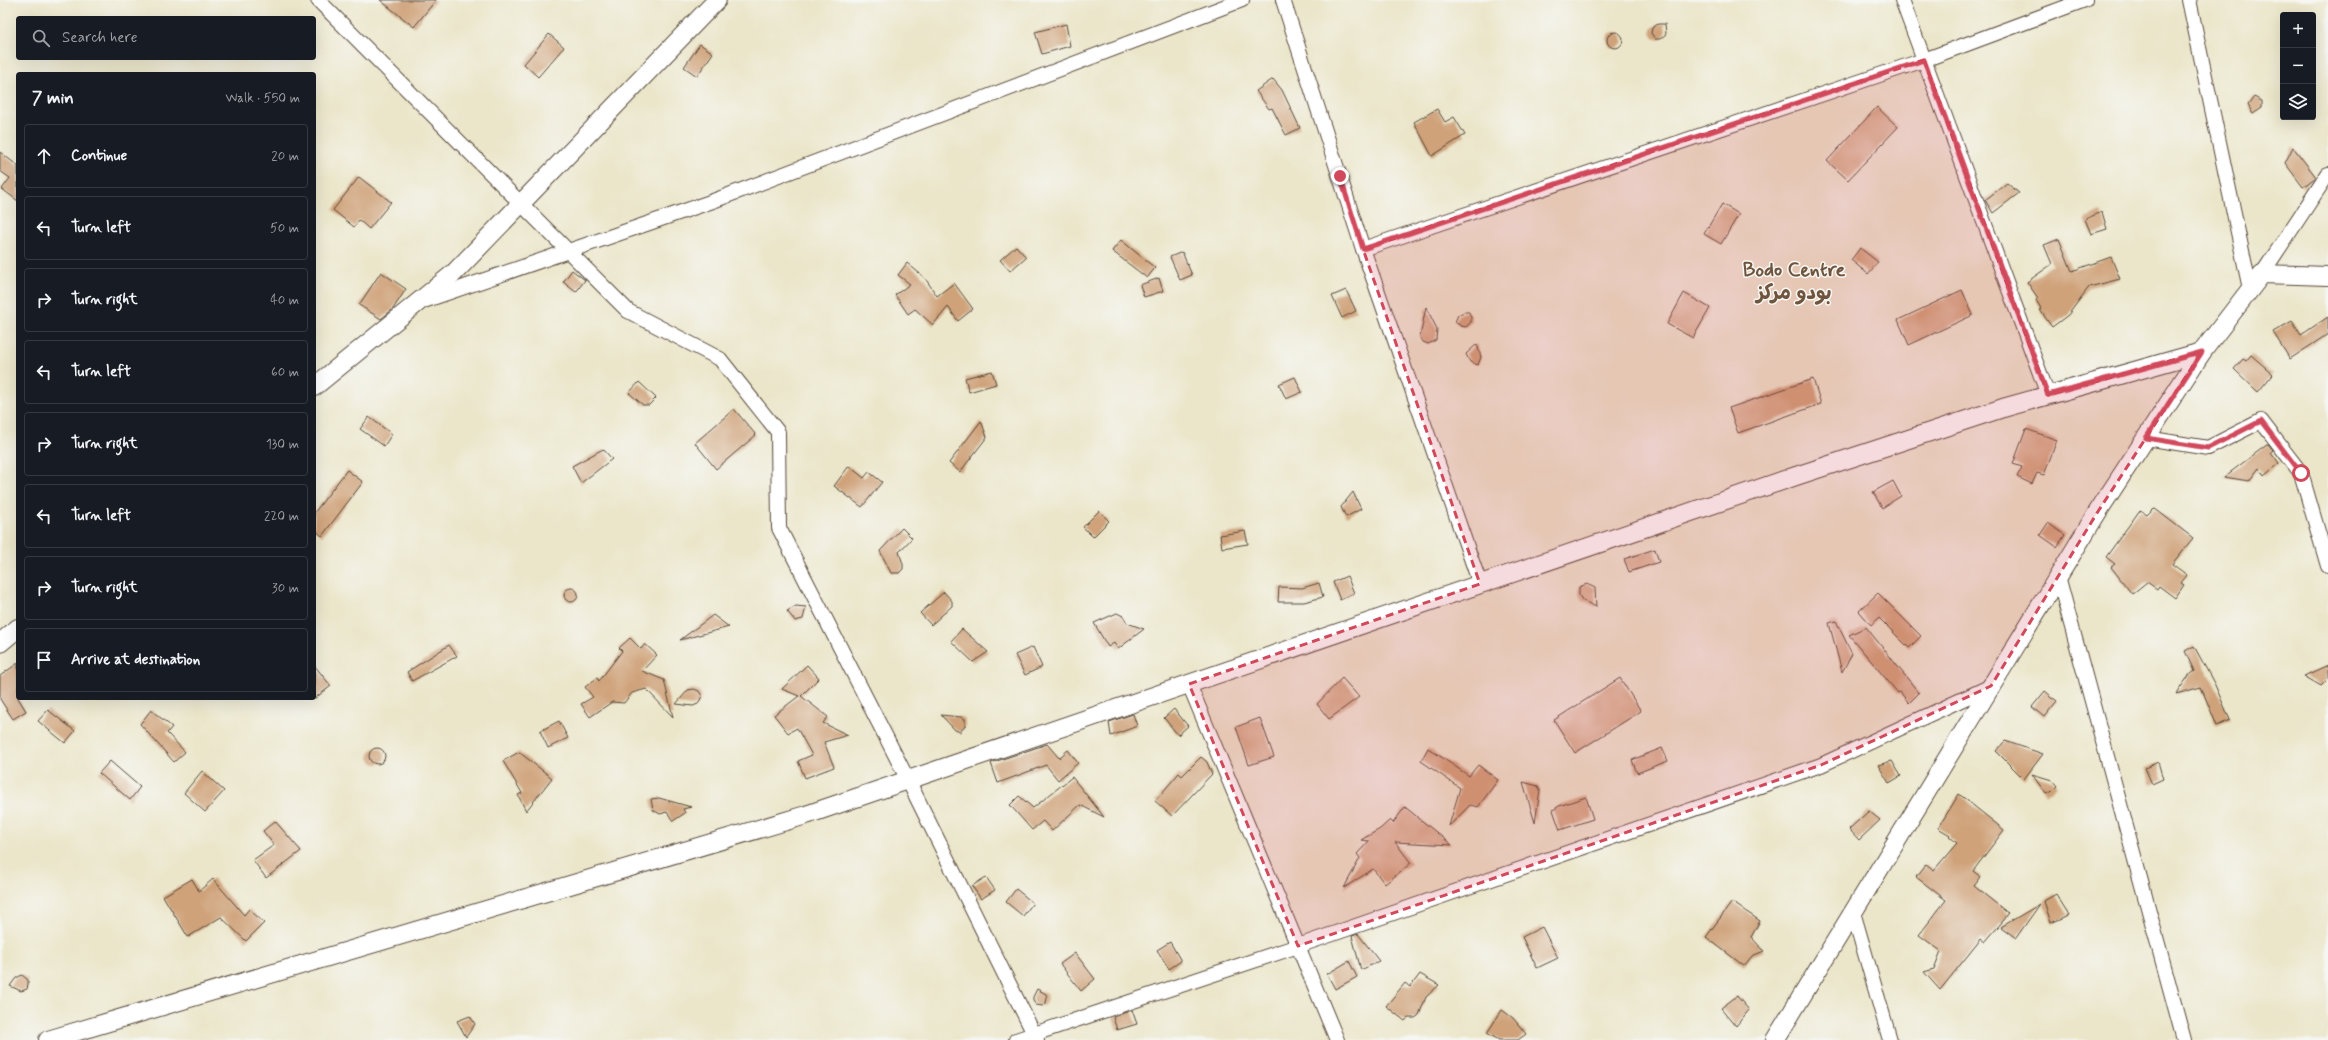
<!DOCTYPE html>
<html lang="en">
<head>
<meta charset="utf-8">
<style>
	:root { --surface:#171b24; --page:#20242c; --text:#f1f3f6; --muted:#9ea1a6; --line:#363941 }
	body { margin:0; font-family:Mynerve,"Playpen Sans Arabic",sans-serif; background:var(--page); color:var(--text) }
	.controls { position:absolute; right:12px; top:12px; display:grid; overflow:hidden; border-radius:4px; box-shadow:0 4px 16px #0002 }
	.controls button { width:36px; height:36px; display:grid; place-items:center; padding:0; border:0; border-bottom:1px solid var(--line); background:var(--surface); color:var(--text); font:20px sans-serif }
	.stop { position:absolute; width:12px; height:12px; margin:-9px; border:3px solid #d1495b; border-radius:50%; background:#fff }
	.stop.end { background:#d1495b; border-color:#fff; box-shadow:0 1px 4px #0008 }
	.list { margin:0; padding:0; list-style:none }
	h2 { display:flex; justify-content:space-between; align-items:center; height:52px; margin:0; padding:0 16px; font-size:17px }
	h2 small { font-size:13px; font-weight:400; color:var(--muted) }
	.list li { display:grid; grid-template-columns:26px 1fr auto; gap:12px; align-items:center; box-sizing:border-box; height:64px; margin:0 8px 8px; padding:0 8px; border:1px solid var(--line); border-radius:4px }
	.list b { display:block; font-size:15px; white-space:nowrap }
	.list em { font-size:13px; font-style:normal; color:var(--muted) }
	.icon { flex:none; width:22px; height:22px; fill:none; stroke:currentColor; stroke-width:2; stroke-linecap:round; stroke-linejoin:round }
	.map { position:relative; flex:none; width:2328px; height:1040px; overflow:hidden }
	.search { position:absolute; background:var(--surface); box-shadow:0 4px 16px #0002; left:16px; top:16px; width:300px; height:44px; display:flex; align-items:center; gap:10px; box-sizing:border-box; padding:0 14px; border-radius:4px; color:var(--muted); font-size:15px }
	.panel { position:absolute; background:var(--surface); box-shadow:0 4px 16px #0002; left:16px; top:72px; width:300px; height:628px; border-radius:4px }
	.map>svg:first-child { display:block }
</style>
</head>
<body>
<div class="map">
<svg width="2328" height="1040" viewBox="0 0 2328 1040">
	<rect width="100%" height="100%" fill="#f6f6f2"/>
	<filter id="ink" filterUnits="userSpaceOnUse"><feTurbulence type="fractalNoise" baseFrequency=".025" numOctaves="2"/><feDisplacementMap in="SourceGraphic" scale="8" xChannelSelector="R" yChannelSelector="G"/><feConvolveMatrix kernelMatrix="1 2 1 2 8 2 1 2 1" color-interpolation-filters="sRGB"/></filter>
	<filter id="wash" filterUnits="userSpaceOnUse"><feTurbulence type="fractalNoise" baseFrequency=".012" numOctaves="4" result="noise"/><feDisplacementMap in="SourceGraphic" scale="16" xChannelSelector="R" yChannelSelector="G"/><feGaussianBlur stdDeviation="0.9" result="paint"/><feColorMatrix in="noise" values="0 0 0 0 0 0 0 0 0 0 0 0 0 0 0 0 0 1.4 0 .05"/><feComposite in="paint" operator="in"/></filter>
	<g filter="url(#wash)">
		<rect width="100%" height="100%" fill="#ebe6ca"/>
		<g id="blocks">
			<g fill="#cfa279">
				<path d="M380 0H436L414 27Z"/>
				<path d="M1066 24 1070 46 1042 54 1035 32Z"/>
				<path d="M1658 24H1665L1666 34 1660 39H1655L1651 33 1652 28Z"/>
				<circle cx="1615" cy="40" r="8"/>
				<path d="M549 34 564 47 538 77 524 64Z"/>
				<path d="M700 44 713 53 697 76 684 67Z"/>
				<path d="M1273 79 1282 90 1300 128 1286 135 1272 108 1269 109 1256 91Z"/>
				<path d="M2254 97 2262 101V108L2253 114 2248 105Z"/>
				<path d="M1877 107 1898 127 1848 180 1827 161Z"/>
				<path d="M1437 109 1445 122 1454 117 1465 135 1432 156 1414 122Z"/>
				<path d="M2293 147 2316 177 2303 187 2285 163Z"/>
				<path d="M0 152 18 166V201L2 189 10 178 0 171Z"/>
				<path d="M359 177 391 202 369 229 359 220 354 227 333 210Z"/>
				<path d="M2007 183 2019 193 1993 213 1985 200Z"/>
				<path d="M1722 204 1739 214 1721 244 1704 234Z"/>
				<path d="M2102 212 2107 229 2091 234 2085 219Z"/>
				<path d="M2059 239 2072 271 2111 257 2120 279 2089 287 2068 315 2052 327 2040 310H2042L2036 300 2038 298 2027 282 2052 264 2044 245Z"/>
				<path d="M1121 240 1155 268 1147 278 1112 251Z"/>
				<path d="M1016 246 1026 257 1010 271 1000 260Z"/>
				<path d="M1860 248 1878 262 1868 274 1851 260Z"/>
				<path d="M1182 252 1192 275 1180 280 1170 257Z"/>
				<path d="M907 263 925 278 937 296 954 283 973 309 958 321 948 307 933 325 915 309 908 314 895 295 910 284 898 275Z"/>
				<path d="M572 270 585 280 576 292 563 282Z"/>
				<path d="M381 272 406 289 393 309 381 319 359 305Z"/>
				<path d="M1159 278 1163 291 1144 297 1140 285Z"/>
				<path d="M1346 290 1356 311 1342 318 1332 296Z"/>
				<path d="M1962 290 1973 315 1909 345 1898 320Z"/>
				<path d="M1684 293 1710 308 1693 338 1667 324Z"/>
				<path d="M1426 307 1437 329 1436 340 1428 344 1423 342 1420 337Z"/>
				<path d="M1464 312H1469L1471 317V322L1466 327 1461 326 1455 322 1458 315Z"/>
				<path d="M2328 317V334L2290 359 2273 332 2292 321 2301 335Z"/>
				<path d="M1477 344 1481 357 1478 365 1470 362 1466 354Z"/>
				<path d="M2251 355 2273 374 2258 392 2234 369 2243 359 2246 361Z"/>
				<path d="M992 371 996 384 969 392 965 378Z"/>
				<path d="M1295 377 1302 392 1286 399 1279 384Z"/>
				<path d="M1813 379 1821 404 1738 433 1729 408Z"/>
				<path d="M639 382 656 398 649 405H643L629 393Z"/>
				<path d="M734 409 756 435 716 469 695 443Z"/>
				<path d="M369 417 392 434 384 446 360 429Z"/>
				<path d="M981 421 987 437 960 472 949 463Z"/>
				<path d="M2026 429 2057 440 2044 475 2037 473 2032 484 2017 477 2022 467 2013 464Z"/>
				<path d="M2268 444 2273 450 2271 452 2279 463 2264 476 2259 468 2249 481 2224 477Z"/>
				<path d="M603 449 612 459 581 483 572 466Z"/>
				<path d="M849 466 864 478 869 472 882 482 862 507 834 486Z"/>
				<path d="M347 470 363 482 322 536 314 529V513Z"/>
				<path d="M1893 481 1901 496 1882 508 1873 492Z"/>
				<path d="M1353 492 1361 509 1346 517 1341 507Z"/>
				<path d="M2154 508 2193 538 2172 564 2187 575 2181 583 2184 585 2175 598 2159 586 2157 589 2147 582 2132 594 2111 567 2115 564 2106 557 2140 510 2147 515Z"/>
				<path d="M1099 511 1109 521 1093 537 1083 527Z"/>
				<path d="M2048 523 2065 535 2057 547 2040 535Z"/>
				<path d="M902 528 912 538 899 552 903 564V569L899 573H891L880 551Z"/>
				<path d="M1245 531 1248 544 1222 548 1220 535Z"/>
				<path d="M1655 549 1659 562 1629 572 1624 559Z"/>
				<path d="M1347 576 1354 593 1340 600 1333 582Z"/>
				<path d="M1319 583 1323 597 1304 602H1278L1279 587 1302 588Z"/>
				<path d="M1587 584 1595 588 1596 607 1582 600 1579 595V587Z"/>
				<circle cx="571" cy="595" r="7"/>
				<path d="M944 592 952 601V606L931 625 920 613Z"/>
				<path d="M1878 593 1921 636 1909 648 1879 618 1871 625 1859 611Z"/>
				<path d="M796 606 806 607 803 619 795 621 787 611Z"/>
				<path d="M1117 613 1123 616 1127 623 1144 629 1118 649 1114 643 1108 647 1094 623Z"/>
				<path d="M713 615 729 627 680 640Z"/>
				<path d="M1836 621 1852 654 1842 672 1829 623Z"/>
				<path d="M1866 627 1919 693 1909 703 1900 692 1898 693 1849 635Z"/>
				<path d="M962 629 988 652 973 662 951 641Z"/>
				<path d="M630 638 641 649 645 644 657 655 642 671 664 680 673 717 646 689 632 693 624 703 612 702 590 717 581 704 593 697 585 687 597 678 599 681 622 651 619 648Z"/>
				<path d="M449 645 457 656 412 681 407 672Z"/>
				<path d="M2194 646 2215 685 2230 720 2217 726 2201 687 2176 694 2190 674 2194 671 2185 651Z"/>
				<path d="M1033 647 1042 667 1025 675 1015 655Z"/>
				<path d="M18 663V698L26 711 13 719 0 699V676Z"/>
				<path d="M314 665 331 686 314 699Z"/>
				<path d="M807 665 819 678 801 696 828 717 823 723 848 735 824 742 834 767 805 778 798 761 812 755 797 728 788 733 774 715 799 696 782 689Z"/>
				<path d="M2328 665V679L2321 686 2304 676Z"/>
				<path d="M1342 678 1359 697 1329 719 1317 704Z"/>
				<path d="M1620 678 1641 711 1575 753 1554 720Z"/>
				<path d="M694 689 699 691 702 696 698 704 693 706 676 704 688 690Z"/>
				<path d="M2045 691 2057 701 2044 717 2032 707Z"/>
				<path d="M1174 709 1188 726 1178 735 1164 718Z"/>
				<path d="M48 710 75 731 65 743 38 721Z"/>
				<path d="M151 710 172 727 167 733 185 752 174 762 140 724Z"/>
				<path d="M1133 714 1137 726 1111 736 1109 722Z"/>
				<path d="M941 715 961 717 965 719V726L960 732 955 730Z"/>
				<path d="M1260 718 1274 757 1249 765 1236 727Z"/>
				<path d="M559 721 568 738 548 748 540 731Z"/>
				<path d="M2005 741 2043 754 2024 779 1996 751Z"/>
				<path d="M1047 744 1059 758 1068 750 1078 763 1058 780 1046 765 998 783 991 763Z"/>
				<path d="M1428 748 1469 776 1478 765 1498 780 1478 807 1470 805 1449 826 1460 788 1421 761Z"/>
				<path d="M1662 748 1668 761 1637 773 1632 760Z"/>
				<circle cx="377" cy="756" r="8"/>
				<path d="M519 752 552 778 526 811 518 795 522 793 503 761Z"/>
				<path d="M1201 757 1207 762 1212 774 1172 816 1155 801 1179 773 1182 776Z"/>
				<path d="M110 761 140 787 130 800 99 773Z"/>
				<path d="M1892 761 1901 776 1889 783 1878 765Z"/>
				<path d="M2158 762 2163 779 2152 784 2145 768Z"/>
				<path d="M202 771 224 791 205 812 184 793Z"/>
				<path d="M2032 774 2052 780 2057 786 2052 791 2046 794Z"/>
				<path d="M1072 777 1104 817 1080 805 1052 831 1043 821 1032 830 1010 805 1019 796 1033 808Z"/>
				<path d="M1523 782 1538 786 1540 790 1535 823Z"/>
				<path d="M1959 794 2004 830 1973 871 1981 877 1974 886 2009 914 1985 942 1981 939 1940 990 1924 972 1934 969 1941 951 1919 935 1946 900 1916 877 1926 864 1934 870 1957 843 1949 836 1950 835 1938 828Z"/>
				<path d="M1586 797 1593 819 1560 830 1553 810 1559 806Z"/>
				<path d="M659 798 691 807 683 809 685 813 673 821 667 812 660 814 653 810 651 799Z"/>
				<path d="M1405 807 1452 845 1395 842 1411 863 1385 884 1373 869 1344 888 1360 858 1357 854 1369 841 1361 840 1380 829 1390 820 1393 823Z"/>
				<path d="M1869 811 1880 820 1859 840 1849 829Z"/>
				<path d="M275 821 301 851 266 878 253 860 274 845 263 831Z"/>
				<path d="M986 877 995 890 981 899 972 886Z"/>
				<path d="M192 879 199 891 213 879 244 915 249 909 264 923 246 941 221 917 188 937 163 896Z"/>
				<path d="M1016 889 1033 903 1023 916 1006 902Z"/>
				<path d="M2056 894 2069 915 2051 923 2044 901Z"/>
				<path d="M1732 902 1760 921 1751 937 1764 951 1752 956 1744 966 1706 937Z"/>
				<path d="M2040 904 2016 938 2001 927Z"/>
				<path d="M1542 927 1558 958 1537 968 1522 937Z"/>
				<path d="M1358 934 1379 961 1361 970 1352 936Z"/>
				<path d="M1170 942 1181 961 1169 969 1157 950Z"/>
				<path d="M1075 953 1095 979 1081 991 1060 964Z"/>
				<path d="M1349 961 1357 977 1335 989 1327 974Z"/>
				<path d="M1420 974 1439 985 1426 997 1419 1015 1415 1018H1408L1405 1021 1386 1006 1405 983 1410 987Z"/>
				<path d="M22 975 28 980V984L27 989 21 991 10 986 16 978Z"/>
				<path d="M1037 989 1046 994 1047 998 1046 1003 1043 1006 1036 1005 1033 1001V997Z"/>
				<path d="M1737 996 1749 1010 1736 1026 1721 1008Z"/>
				<path d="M1132 1010 1137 1024 1117 1030 1113 1017Z"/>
				<path d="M1502 1010 1513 1018 1526 1034 1518 1040H1499L1487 1033Z"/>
				<path d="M470 1016 475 1024 466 1037 457 1021Z"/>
			</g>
		</g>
	</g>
	<g filter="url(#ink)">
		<use href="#blocks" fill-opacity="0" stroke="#554638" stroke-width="1"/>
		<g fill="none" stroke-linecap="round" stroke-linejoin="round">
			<defs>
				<g id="minor">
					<path d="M318 0 628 311 720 359 778 432 779 528 908 780 1037 1040"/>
					<path d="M1283 0 1363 249 1480 584"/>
					<path d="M1902 0 2048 395"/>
					<path d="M2189 0 2250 289"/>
					<path d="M1363 249 1924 60 2085 0"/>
					<path d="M2262 274 2328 174"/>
					<path d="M424 301 713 201 1242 0"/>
					<path d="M2146 438 2208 448 2261 421 2301 473 2328 566"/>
					<path d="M2058 576 2184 1040"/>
					<path d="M1189 684 1337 1040"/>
					<path d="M1853 912 1890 1040"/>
					<path d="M1016 1040 1298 946 1821 765 1991 686"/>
				</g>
				<g id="tertiary">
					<path d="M314 387 454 273 717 0"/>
					<path d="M0 643 18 628"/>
					<path d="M48 1040 806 815 1796 476 2003 408 2202 352"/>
					<path d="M1775 1040 2097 513 2202 352 2262 274 2328 276"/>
				</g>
			</defs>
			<use href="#minor" stroke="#554638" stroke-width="16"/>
			<use href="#tertiary" stroke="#554638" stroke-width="20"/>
			<use href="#minor" stroke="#fff" stroke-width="14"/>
			<use href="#tertiary" stroke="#fff" stroke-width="18"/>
		</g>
	</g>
	<g fill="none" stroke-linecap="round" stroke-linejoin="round" filter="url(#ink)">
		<path stroke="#d1495b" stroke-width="5" d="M1340 176 1363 249 1924 60 2048 395 2202 352 2146 438 2208 448 2261 421 2301 473"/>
	</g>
	<path fill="#d1495b" fill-opacity="0.2" stroke="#d1495b" stroke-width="3" stroke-dasharray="8 5" stroke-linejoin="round" d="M1924 60 2048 395 2202 352 2097 513 1991 686 1821 765 1298 946 1189 684 1480 584 1363 249Z"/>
	<g text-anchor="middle" stroke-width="3" stroke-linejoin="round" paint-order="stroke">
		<g font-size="20" font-weight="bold" fill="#6f543e" stroke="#f6f6f2">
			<text x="1794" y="276">Bodo Centre<tspan x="1794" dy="23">بودو مركز</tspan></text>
		</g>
	</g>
</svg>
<div class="controls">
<button>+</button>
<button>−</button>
<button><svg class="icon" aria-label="layers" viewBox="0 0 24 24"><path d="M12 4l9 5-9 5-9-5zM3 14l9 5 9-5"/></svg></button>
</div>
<div class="stop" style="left:2301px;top:473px"></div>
<div class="stop end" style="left:1340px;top:176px"></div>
<div class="search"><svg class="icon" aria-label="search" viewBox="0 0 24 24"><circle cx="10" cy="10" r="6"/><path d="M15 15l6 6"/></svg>Search here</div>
<section class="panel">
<h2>7 min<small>Walk · 550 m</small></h2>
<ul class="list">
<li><svg class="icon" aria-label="ahead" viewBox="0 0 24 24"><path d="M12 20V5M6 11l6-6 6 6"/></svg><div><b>Continue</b></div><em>20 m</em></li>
<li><svg class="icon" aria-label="left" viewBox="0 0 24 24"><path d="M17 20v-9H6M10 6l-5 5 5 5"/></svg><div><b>Turn left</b></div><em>50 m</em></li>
<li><svg class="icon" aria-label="right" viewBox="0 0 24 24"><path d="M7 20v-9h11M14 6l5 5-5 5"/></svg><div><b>Turn right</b></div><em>40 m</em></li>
<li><svg class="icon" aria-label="left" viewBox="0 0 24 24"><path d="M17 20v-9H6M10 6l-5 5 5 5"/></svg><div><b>Turn left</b></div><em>60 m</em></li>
<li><svg class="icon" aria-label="right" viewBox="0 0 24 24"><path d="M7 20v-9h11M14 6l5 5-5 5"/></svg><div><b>Turn right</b></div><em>130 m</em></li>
<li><svg class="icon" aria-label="left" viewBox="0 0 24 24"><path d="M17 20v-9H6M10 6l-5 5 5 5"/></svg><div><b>Turn left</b></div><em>220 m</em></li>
<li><svg class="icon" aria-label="right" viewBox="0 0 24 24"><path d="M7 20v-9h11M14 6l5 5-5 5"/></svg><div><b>Turn right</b></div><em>30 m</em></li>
<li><svg class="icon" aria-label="arrive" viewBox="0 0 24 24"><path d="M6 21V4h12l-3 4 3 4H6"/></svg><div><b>Arrive at destination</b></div></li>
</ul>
</section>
</div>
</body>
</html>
